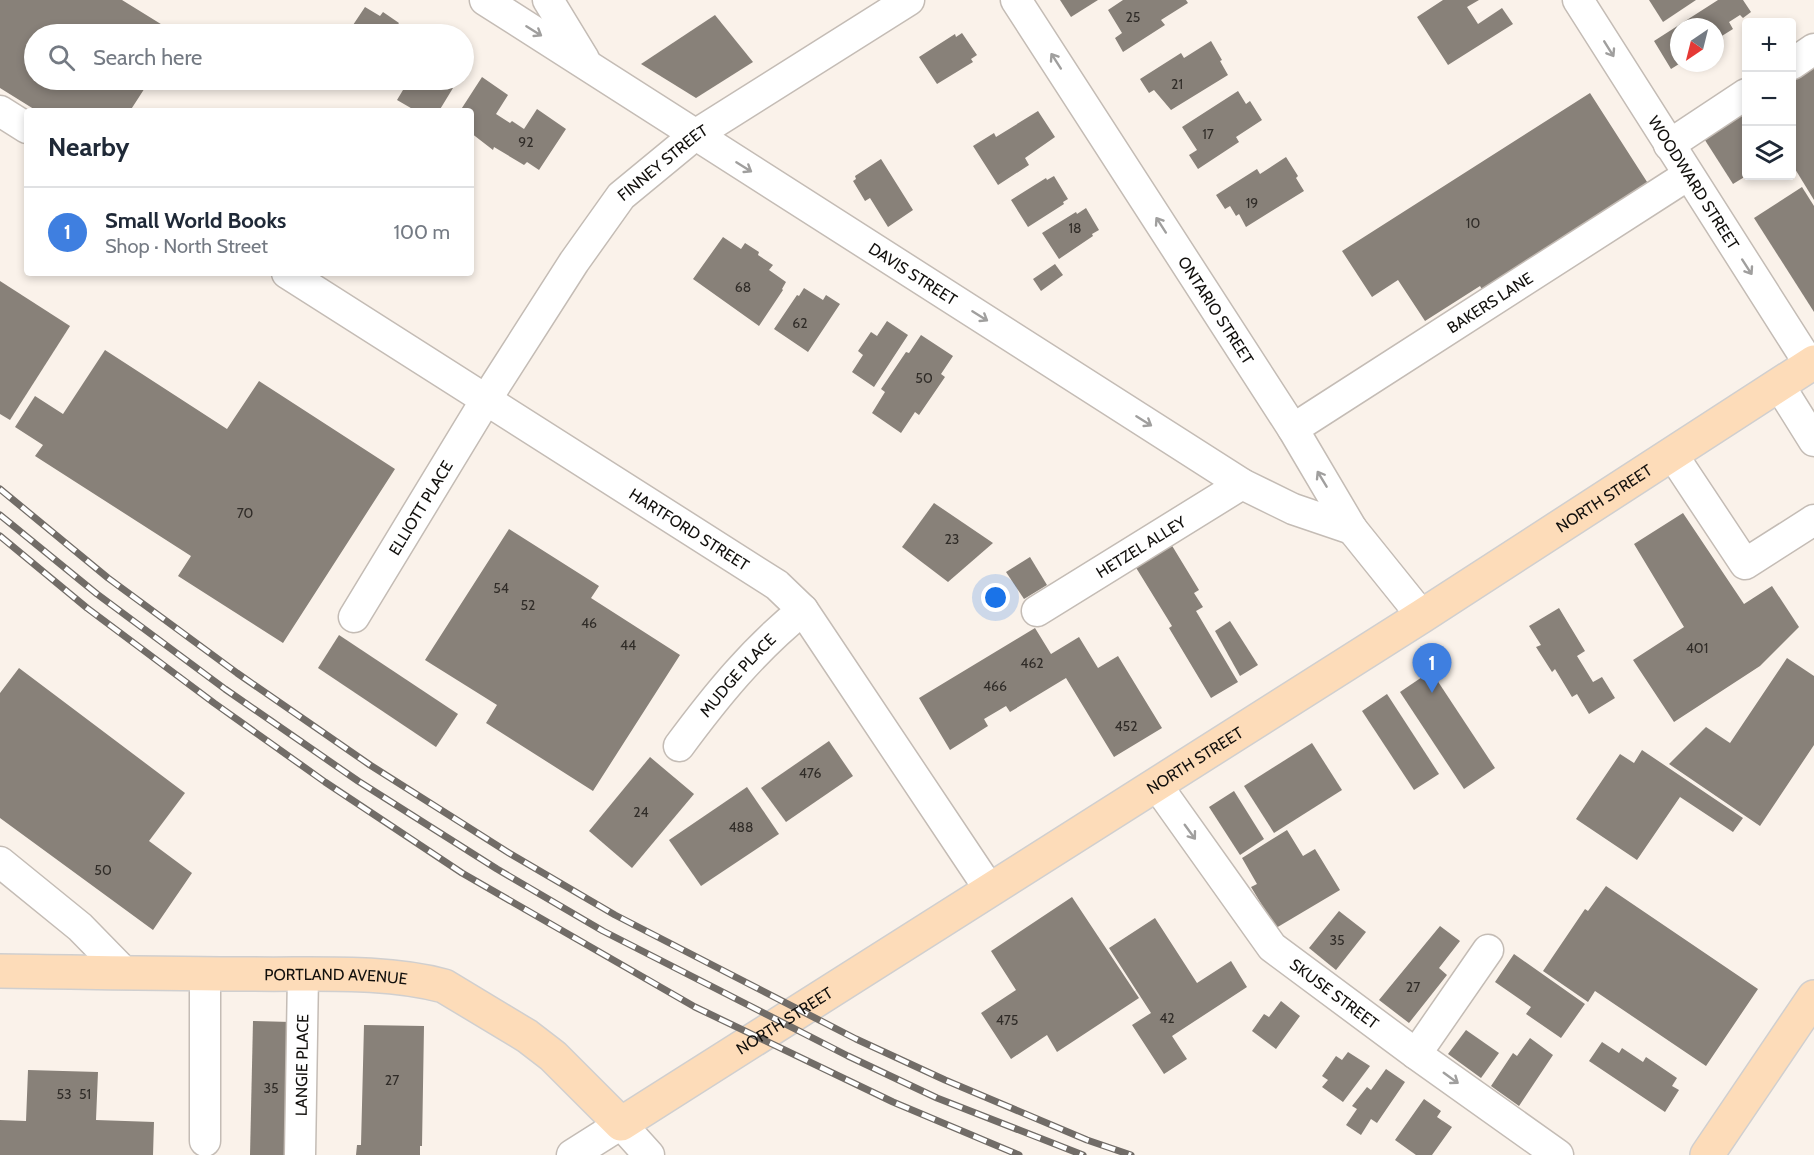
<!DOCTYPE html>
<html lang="en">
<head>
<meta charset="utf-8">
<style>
	:root { --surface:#fff; --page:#f2f2f3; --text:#1f2937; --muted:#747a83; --line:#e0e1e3; --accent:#1a73e8 }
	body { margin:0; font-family:Cabin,sans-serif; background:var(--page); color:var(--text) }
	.controls { position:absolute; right:18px; top:18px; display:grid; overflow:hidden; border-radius:6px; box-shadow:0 3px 9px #0003 }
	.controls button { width:54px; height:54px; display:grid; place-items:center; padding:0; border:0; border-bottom:2px solid var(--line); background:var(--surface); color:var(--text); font:30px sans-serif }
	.compass { position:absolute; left:1670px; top:18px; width:54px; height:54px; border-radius:50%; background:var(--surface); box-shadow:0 3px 9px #0003; rotate:215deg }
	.you { position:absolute; left:996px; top:598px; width:21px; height:21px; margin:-15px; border:4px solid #fff; border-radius:50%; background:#1a73e8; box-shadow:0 0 0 9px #1a73e833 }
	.badge { display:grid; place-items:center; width:39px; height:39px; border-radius:50%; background:var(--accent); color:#fff; font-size:20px; font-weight:700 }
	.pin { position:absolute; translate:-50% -50px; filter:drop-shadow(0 2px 3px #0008) }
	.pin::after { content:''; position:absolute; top:32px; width:21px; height:18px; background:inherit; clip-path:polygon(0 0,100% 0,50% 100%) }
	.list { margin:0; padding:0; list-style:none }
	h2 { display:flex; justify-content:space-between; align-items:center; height:78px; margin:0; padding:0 24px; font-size:26px }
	h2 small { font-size:20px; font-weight:400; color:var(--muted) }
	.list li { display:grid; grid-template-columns:39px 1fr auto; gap:18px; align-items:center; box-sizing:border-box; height:90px; padding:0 24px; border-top:2px solid var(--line) }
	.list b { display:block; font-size:22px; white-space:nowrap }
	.list p { margin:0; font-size:20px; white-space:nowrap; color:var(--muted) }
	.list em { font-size:20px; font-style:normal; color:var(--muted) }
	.icon { flex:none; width:33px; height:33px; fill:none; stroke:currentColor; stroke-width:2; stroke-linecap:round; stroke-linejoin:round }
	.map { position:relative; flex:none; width:1814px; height:1155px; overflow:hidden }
	.search { position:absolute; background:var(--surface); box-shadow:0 3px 9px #0003; left:24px; top:24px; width:450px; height:66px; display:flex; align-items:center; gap:15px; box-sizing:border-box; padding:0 21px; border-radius:33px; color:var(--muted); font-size:22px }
	.panel { position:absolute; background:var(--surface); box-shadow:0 3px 9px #0003; left:24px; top:108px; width:450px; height:168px; border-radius:6px }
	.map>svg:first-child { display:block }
</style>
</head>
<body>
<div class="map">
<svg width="1814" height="1155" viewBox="0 0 1814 1155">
	<rect width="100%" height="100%" fill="#faf2ea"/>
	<g fill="#888179">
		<path d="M0 0H122L177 34H34V80H150L130 111H37L0 88Z"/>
		<path d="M1060 0H1098L1071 17Z"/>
		<path d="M1123 0H1186L1188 3 1161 20 1165 25 1123 52 1115 38 1122 33 1108 10Z"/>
		<path d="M1443 0H1479L1467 7 1478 24 1502 8 1513 24 1448 65 1417 17Z"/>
		<path d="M1649 0H1696L1663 22Z"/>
		<path d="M1718 0H1743L1751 12 1743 18 1740 15 1729 22 1733 29 1717 39 1721 44 1715 48V27H1679V64L1671 69 1654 41Z"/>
		<path d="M365 7 380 16 383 12 399 23 391 34H347Z"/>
		<path d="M715 15 753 62 696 98 641 64Z"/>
		<path d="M962 33 977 55 971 59 973 62 937 84 919 57 955 34 956 37Z"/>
		<path d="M1211 41 1222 60 1220 61 1228 75 1171 110 1154 90 1149 93 1140 79 1181 53 1184 58Z"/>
		<path d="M1814 67V200L1792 164V81Z"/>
		<path d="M482 77 508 95 496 114 510 123 512 121 524 129 537 109 566 129 539 170 527 162 524 165 494 147 493 150 471 133V111H460Z"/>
		<path d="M409 80H447L444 83 453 88 439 111H416L397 100Z"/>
		<path d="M1238 91 1246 104 1250 101 1262 120 1236 137 1239 142 1198 169 1189 155 1197 150 1182 127Z"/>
		<path d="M1590 93 1649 185 1483 291 1480 286 1425 321 1398 280 1372 297 1342 251Z"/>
		<path d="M1746 109V176L1733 184 1703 137Z"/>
		<path d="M1038 111 1055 137 1025 158 1029 165 998 185 973 146 994 133 996 137Z"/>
		<path d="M1286 157 1298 176 1296 178 1304 191 1246 227 1239 214 1236 216 1230 206 1225 209 1216 195 1257 169 1260 174Z"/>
		<path d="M881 159 913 210 888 227 870 198 865 201 853 181 856 179 855 176Z"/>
		<path d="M1054 176 1068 199 1063 202 1064 204 1028 227 1011 200 1046 178 1047 180Z"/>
		<path d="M1802 187 1814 206V312L1754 218Z"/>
		<path d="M1086 208 1099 230 1092 234 1093 236 1059 259 1042 233 1076 212 1077 214Z"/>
		<path d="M723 237 741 249 745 243 759 252 758 255 773 265 769 270 786 282 782 289 783 290 759 326 693 279Z"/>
		<path d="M1055 264 1063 275 1041 291 1033 279Z"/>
		<path d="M0 281 70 326 10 420 0 414Z"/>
		<path d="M804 288 823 300 826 295 840 304 808 352 774 329 797 295 799 296Z"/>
		<path d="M887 321 908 335 874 387 852 372 863 355 858 351 871 332 877 336Z"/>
		<path d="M921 335 953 356 941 374 945 377 919 415 915 412 901 433 872 413 885 392 881 389 906 352 909 353Z"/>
		<path d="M105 350 227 429 259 381 395 469 283 643 178 576 191 556 35 456 43 445 15 427 35 396 63 414Z"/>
		<path d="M934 503 993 543 948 582 902 547Z"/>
		<path d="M1683 513 1744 604 1772 586 1799 627 1760 666 1674 722 1633 660 1684 627 1634 544Z"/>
		<path d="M509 529 599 586 591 598 680 655 593 791 486 723 497 705 425 660Z"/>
		<path d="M1171 544 1199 590 1194 593 1203 607 1196 611 1238 682 1211 698 1169 628 1172 626 1135 566Z"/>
		<path d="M1030 557 1047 585 1024 599 1006 572Z"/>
		<path d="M1559 608 1585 651 1577 656 1593 682 1602 677 1615 698 1589 714 1577 694 1572 697 1555 669 1552 672 1536 647 1541 645 1529 626Z"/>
		<path d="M1230 621 1258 665 1240 676 1215 631Z"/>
		<path d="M1035 628 1051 654 1079 637 1098 668 1118 656 1162 728 1114 757 1066 678 1010 712 1006 706 984 719 988 726 950 750 919 698Z"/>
		<path d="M339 635 458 714 436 747 318 668Z"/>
		<path d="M1787 658 1814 676V745L1760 826 1669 764 1706 727 1730 743Z"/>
		<path d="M19 668 185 793 149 841 192 873 153 930 0 818V693Z"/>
		<path d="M1431 671 1495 768 1464 789 1400 692Z"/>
		<path d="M1387 694 1439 774 1414 790 1362 711Z"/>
		<path d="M829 741 853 776 786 822 761 788Z"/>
		<path d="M1312 743 1342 790 1274 833 1244 786Z"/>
		<path d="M1642 750 1743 818 1733 832 1680 797 1637 860 1576 819 1620 754 1634 763Z"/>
		<path d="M650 757 694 794 632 868 589 831Z"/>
		<path d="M747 787 779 834 701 886 669 840Z"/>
		<path d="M1234 791 1264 839 1240 855 1209 807Z"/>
		<path d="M1287 830 1303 856 1315 849 1340 890 1276 928 1251 887 1257 884 1242 858Z"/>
		<path d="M1606 886 1758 989 1706 1066 1595 991 1588 1002 1543 971 1585 909 1588 911Z"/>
		<path d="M1072 897 1139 998 1057 1052 1047 1035 1011 1059 981 1013 1016 990 991 951Z"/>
		<path d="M1339 911 1366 932 1336 970 1309 948Z"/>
		<path d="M1155 918 1197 983 1231 961 1247 987 1172 1036 1187 1059 1164 1074 1132 1025 1151 1013 1109 948Z"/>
		<path d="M1440 926 1460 941 1439 968 1447 975 1409 1023 1379 1000Z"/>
		<path d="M1514 954 1585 1004 1561 1038 1526 1014 1531 1007 1495 982Z"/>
		<path d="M1281 1001 1300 1016 1276 1049 1252 1031 1264 1014 1269 1017Z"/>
		<path d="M253 1021 291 1022 288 1155H250Z"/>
		<path d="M364 1025 424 1026 422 1146H420V1155H356L357 1145H361Z"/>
		<path d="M1466 1030 1499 1053 1481 1078 1448 1054Z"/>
		<path d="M1530 1038 1553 1055 1519 1106 1491 1086 1513 1053 1517 1056Z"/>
		<path d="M1602 1042 1619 1053 1622 1048 1643 1062 1646 1057 1677 1078 1672 1086 1679 1090 1665 1112 1589 1061Z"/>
		<path d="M1348 1052 1370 1066 1343 1102 1322 1087 1328 1080 1322 1076 1336 1056 1342 1060Z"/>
		<path d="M1386 1069 1405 1082 1377 1123 1371 1119 1361 1135 1346 1125 1357 1109 1352 1106 1367 1087 1371 1090Z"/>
		<path d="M28 1070 98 1072 96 1120 154 1122 153 1155H0V1120L26 1121Z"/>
		<path d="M1424 1099 1441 1111 1437 1117 1452 1127 1432 1155H1416L1395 1140Z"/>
	</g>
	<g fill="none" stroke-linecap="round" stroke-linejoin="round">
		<defs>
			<g id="minor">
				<path id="s1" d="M485 0 1242 484 1293 509 1352 529"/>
				<path d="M548 0 584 59"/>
				<path id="s2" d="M1016 0 1293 429 1352 529 1422 616"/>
				<path id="s3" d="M1578 0 1810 365"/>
				<path d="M1792 64 1814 49"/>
				<path d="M0 111 27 128"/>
				<path d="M1669 145 1746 94"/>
				<path id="s4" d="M287 273 777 585 803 610 990 890"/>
				<path d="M1779 385 1814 441"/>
				<path id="s5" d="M1293 429 1688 175"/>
				<path d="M1672 454 1745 564 1814 520"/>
				<path id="s6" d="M1037 611 1242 484"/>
				<path id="s7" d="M354 617 487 398 574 262 621 196 695 135 909 0"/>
				<path id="s8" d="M679 746C716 696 754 649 803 610"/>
				<path id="s9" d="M1156 784 1272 947 1416 1054 1558 1155"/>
				<path d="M0 862 80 927 124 972"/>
				<path d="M1416 1054 1488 950"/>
				<path d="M205 1141V974"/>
				<path id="s10" d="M300 1155 303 974"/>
				<path d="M572 1155 621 1124 649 1155"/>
			</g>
			<g id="major">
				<path id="s11" d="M0 971C84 972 168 974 252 974 313 975 385 970 444 986L527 1036 553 1056 621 1124 1422 616 1814 362"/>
				<path d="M1707 1155 1814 997"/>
			</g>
		</defs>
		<use href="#minor" stroke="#c4bcb5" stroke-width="33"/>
		<use href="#major" stroke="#d0cfcf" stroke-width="36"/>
		<use href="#minor" stroke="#fff" stroke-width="30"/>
		<use href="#major" stroke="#fddcb9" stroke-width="33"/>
		<defs>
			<g id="rail">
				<path d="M0 489 108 578 237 673 370 765 509 853 615 915 856 1039 945 1080 1087 1140 1131 1155"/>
				<path d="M0 515 97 594 225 689 358 781 497 869 603 931 848 1056 937 1098 1083 1155"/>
				<path d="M0 536 87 608 214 703 325 782 462 873 695 1007 893 1102 1019 1155"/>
			</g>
		</defs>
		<use href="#rail" stroke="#716c67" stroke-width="7"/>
		<use href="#rail" stroke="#fff" stroke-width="4.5" stroke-dasharray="14" stroke-linecap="butt"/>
	</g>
	<defs><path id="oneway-shaft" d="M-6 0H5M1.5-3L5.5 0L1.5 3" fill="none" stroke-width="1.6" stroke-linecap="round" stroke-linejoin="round" transform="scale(1.5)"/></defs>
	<g stroke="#a09f9e">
		<use href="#oneway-shaft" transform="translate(534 31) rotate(32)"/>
		<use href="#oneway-shaft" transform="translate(1609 49) rotate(58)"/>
		<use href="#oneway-shaft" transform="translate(1056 61) rotate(-123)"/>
		<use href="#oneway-shaft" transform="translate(744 167) rotate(32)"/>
		<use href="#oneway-shaft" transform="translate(1161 225) rotate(-123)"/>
		<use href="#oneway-shaft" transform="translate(1747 267) rotate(57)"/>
		<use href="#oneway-shaft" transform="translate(980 316) rotate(32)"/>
		<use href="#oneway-shaft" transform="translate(1144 421) rotate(32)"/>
		<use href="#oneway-shaft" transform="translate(1322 479) rotate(-121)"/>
		<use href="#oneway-shaft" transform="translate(1190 832) rotate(54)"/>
		<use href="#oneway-shaft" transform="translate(1451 1078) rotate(36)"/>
	</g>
	<g text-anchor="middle" stroke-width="5" stroke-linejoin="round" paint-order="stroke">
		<g font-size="14" fill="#302c28">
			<text x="1133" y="22">25</text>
			<text x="1177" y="89">21</text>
			<text x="1208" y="139">17</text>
			<text x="526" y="147">92</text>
			<text x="1252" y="208">19</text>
			<text x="1473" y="228">10</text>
			<text x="1075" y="233">18</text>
			<text x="743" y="292">68</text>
			<text x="800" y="328">62</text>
			<text x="924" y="383">50</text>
			<text x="245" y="518">70</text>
			<text x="952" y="544">23</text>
			<text x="501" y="593">54</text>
			<text x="528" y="610">52</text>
			<text x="589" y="628">46</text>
			<text x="628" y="650">44</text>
			<text x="1697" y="653">401</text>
			<text x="1032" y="668">462</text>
			<text x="995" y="691">466</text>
			<text x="1126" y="731">452</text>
			<text x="810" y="778">476</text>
			<text x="641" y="817">24</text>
			<text x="741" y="832">488</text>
			<text x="103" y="875">50</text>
			<text x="1337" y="945">35</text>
			<text x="1413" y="992">27</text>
			<text x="1167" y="1023">42</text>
			<text x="1007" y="1025">475</text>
			<text x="392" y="1085">27</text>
			<text x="271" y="1093">35</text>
			<text x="64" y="1099">53</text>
			<text x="85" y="1099">51</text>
		</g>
		<g font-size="16" fill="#12100d" stroke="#fff">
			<text dy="6" stroke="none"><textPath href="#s7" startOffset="552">FINNEY STREET</textPath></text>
			<text dy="6" stroke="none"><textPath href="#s3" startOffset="216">WOODWARD STREET</textPath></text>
			<text dy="6" stroke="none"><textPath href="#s1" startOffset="508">DAVIS STREET</textPath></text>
			<text dy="6" stroke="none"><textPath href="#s5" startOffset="234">BAKERS LANE</textPath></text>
			<text dy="6" stroke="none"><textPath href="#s2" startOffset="369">ONTARIO STREET</textPath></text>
			<text dy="6" stroke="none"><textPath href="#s11" startOffset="1836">NORTH STREET</textPath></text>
			<text dy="6" stroke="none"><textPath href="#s7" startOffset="128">ELLIOTT PLACE</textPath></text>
			<text dy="6" stroke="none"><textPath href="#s4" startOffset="477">HARTFORD STREET</textPath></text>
			<text dy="6" stroke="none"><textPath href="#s6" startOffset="122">HETZEL ALLEY</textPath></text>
			<text dy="6" stroke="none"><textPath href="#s8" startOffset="92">MUDGE PLACE</textPath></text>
			<text dy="6" stroke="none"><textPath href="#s11" startOffset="1350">NORTH STREET</textPath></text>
			<text dy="6" stroke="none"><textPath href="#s11" startOffset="336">PORTLAND AVENUE</textPath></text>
			<text dy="6" stroke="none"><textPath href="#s9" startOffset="278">SKUSE STREET</textPath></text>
			<text dy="6" stroke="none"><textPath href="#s11" startOffset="864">NORTH STREET</textPath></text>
			<text dy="6" stroke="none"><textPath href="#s10" startOffset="90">LANGIE PLACE</textPath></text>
		</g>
	</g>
</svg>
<div class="controls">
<button>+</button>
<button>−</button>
<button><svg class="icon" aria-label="layers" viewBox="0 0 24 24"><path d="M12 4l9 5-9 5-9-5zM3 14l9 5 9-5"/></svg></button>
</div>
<svg class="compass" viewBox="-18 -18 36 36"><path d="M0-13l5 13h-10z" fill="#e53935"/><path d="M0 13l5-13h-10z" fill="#747a83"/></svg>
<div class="you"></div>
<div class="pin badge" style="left:1432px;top:693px;background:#3f7fe0">1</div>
<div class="search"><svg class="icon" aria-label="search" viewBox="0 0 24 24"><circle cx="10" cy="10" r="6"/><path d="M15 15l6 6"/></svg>Search here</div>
<section class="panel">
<h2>Nearby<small></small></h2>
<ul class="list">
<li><span class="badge" style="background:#3f7fe0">1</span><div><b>Small World Books</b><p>Shop · North Street</p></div><em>100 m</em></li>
</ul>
</section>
</div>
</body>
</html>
